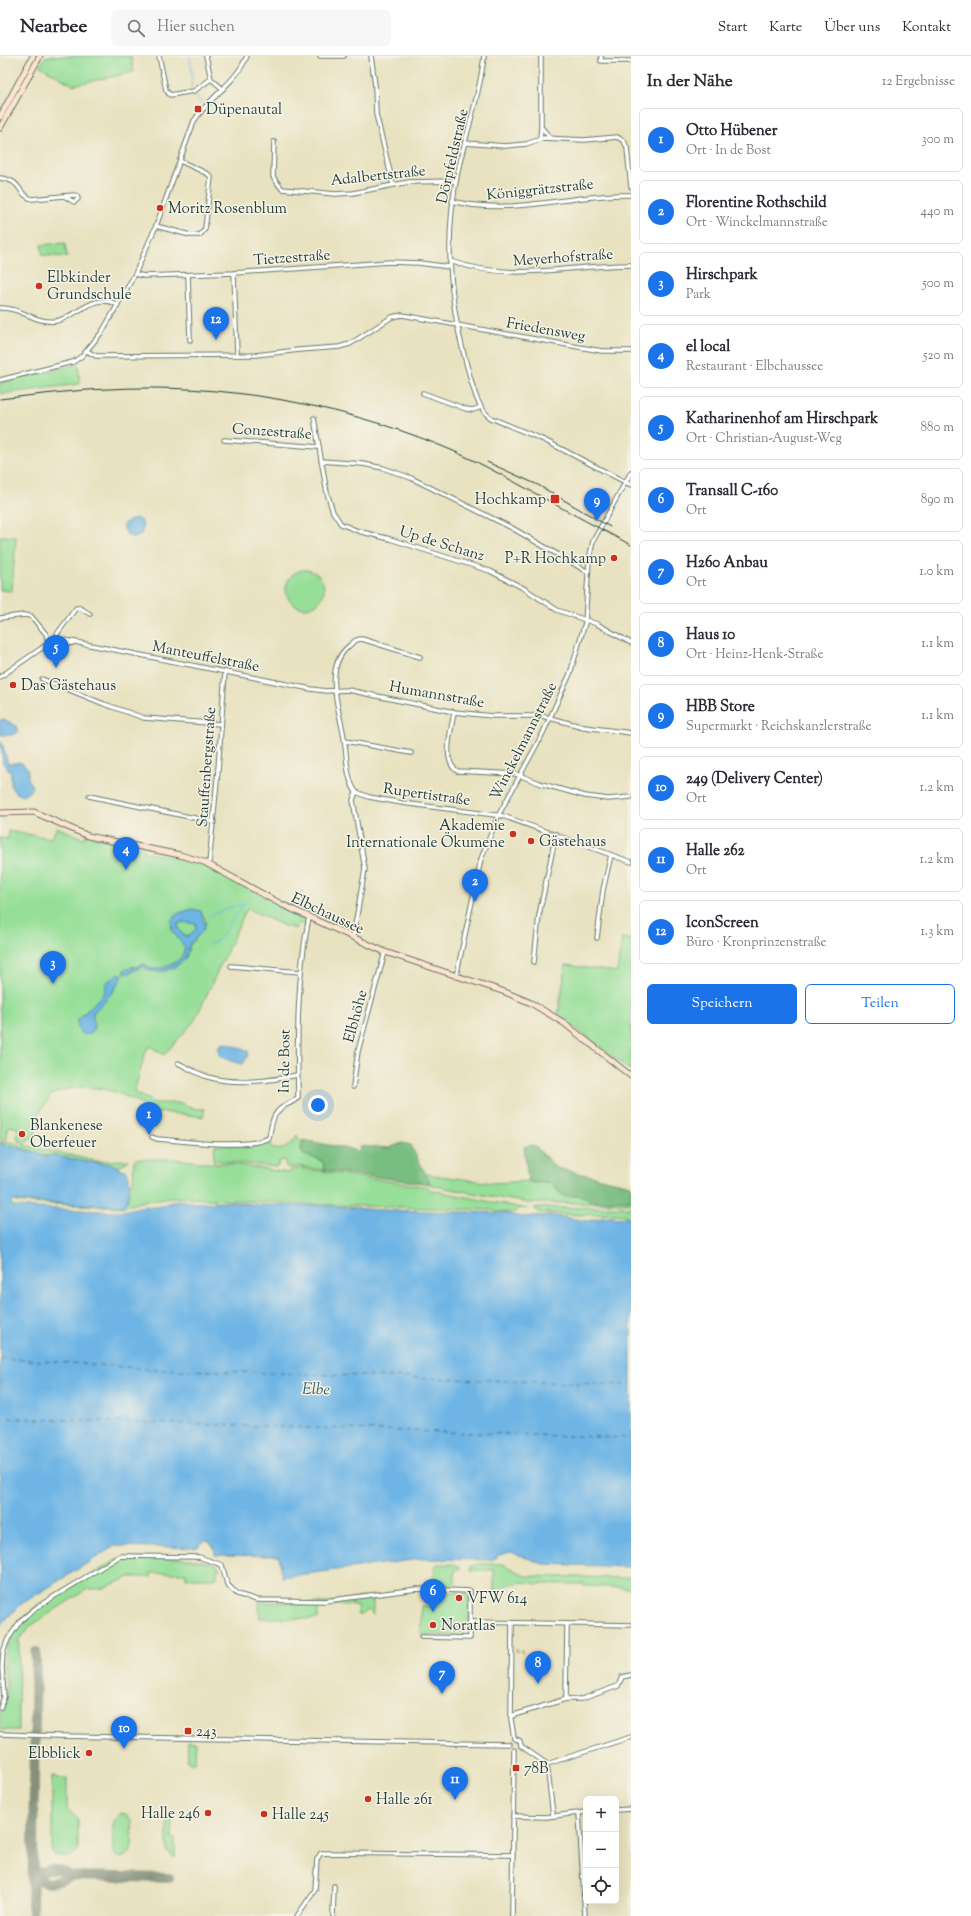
<!DOCTYPE html>
<html lang="de">
<head>
<meta charset="utf-8">
<style>
	:root { --surface:#fff; --page:#f7f7f7; --text:#2b2b33; --muted:#7c7c81; --line:#e1e1e2; --accent:#1a73e8 }
	body { margin:0; font-family:"Sorts Mill Goudy",serif; background:var(--page); color:var(--text) }
	.controls { position:absolute; right:12px; bottom:12px; display:grid; overflow:hidden; border-radius:6px; box-shadow:0 4px 16px #0002 }
	.controls button { width:36px; height:36px; display:grid; place-items:center; padding:0; border:0; border-bottom:1px solid var(--line); background:var(--surface); color:var(--text); font:20px sans-serif }
	.you { position:absolute; left:318px; top:1049px; width:14px; height:14px; margin:-10px; border:3px solid #fff; border-radius:50%; background:#1a73e8; box-shadow:0 0 0 6px #1a73e833 }
	.badge { display:grid; place-items:center; width:26px; height:26px; border-radius:50%; background:var(--accent); color:#fff; font-size:13px; font-weight:700 }
	.pin { position:absolute; translate:-50% -33px; filter:drop-shadow(0 1px 2px #0008) }
	.pin::after { content:''; position:absolute; top:21px; width:14px; height:12px; background:inherit; clip-path:polygon(0 0,100% 0,50% 100%) }
	.list { margin:0; padding:0; list-style:none }
	h2 { display:flex; justify-content:space-between; align-items:center; height:52px; margin:0; padding:0 16px; font-size:17px }
	h2 small { font-size:13px; font-weight:400; color:var(--muted) }
	.list li { display:grid; grid-template-columns:26px 1fr auto; gap:12px; align-items:center; box-sizing:border-box; height:64px; margin:0 8px 8px; padding:0 8px; border:1px solid var(--line); border-radius:6px }
	.list b { display:block; font-size:15px; white-space:nowrap }
	.list p { margin:0; font-size:13px; white-space:nowrap; color:var(--muted) }
	.list em { font-size:13px; font-style:normal; color:var(--muted) }
	.actions { display:flex; gap:8px; padding:12px 16px }
	.actions a { flex:1; padding:9px 0; border:1px solid var(--accent); border-radius:6px; text-align:center; font-size:14px; color:var(--accent) }
	.actions .main { background:var(--accent); color:#fff }
	.icon { flex:none; width:22px; height:22px; fill:none; stroke:currentColor; stroke-width:2; stroke-linecap:round; stroke-linejoin:round }
	.map { position:relative; flex:none; width:631px; height:1860px; overflow:hidden }
	header { display:flex; align-items:center; gap:24px; box-sizing:border-box; height:56px; padding:0 20px; background:var(--surface); border-bottom:1px solid var(--line) }
	header strong { font-size:19px }
	nav { display:flex; gap:22px; margin-inline-start:auto; font-size:14px }
	.search { width:280px; height:36px; background:var(--page); display:flex; align-items:center; gap:10px; box-sizing:border-box; padding:0 14px; border-radius:6px; color:var(--muted); font-size:15px }
	main { display:flex }
	aside { flex:1; background:var(--surface) }
	.map>svg:first-child { display:block }
</style>
</head>
<body>
<header>
<strong>Nearbee</strong>
<div class="search"><svg class="icon" aria-label="search" viewBox="0 0 24 24"><circle cx="10" cy="10" r="6"/><path d="M15 15l6 6"/></svg>Hier suchen</div>
<nav><a>Start</a><a>Karte</a><a>Über uns</a><a>Kontakt</a></nav>
</header>
<main>
<div class="map">
<svg width="631" height="1860" viewBox="0 0 631 1860">
	<rect width="100%" height="100%" fill="#f7f3e8"/>
	<filter id="ink" filterUnits="userSpaceOnUse"><feTurbulence type="fractalNoise" baseFrequency=".025" numOctaves="2"/><feDisplacementMap in="SourceGraphic" scale="8" xChannelSelector="R" yChannelSelector="G"/><feConvolveMatrix kernelMatrix="1 2 1 2 8 2 1 2 1" color-interpolation-filters="sRGB"/></filter>
	<filter id="wash" filterUnits="userSpaceOnUse"><feTurbulence type="fractalNoise" baseFrequency=".012" numOctaves="4" result="noise"/><feDisplacementMap in="SourceGraphic" scale="16" xChannelSelector="R" yChannelSelector="G"/><feGaussianBlur stdDeviation="0.9" result="paint"/><feColorMatrix in="noise" values="0 0 0 0 0 0 0 0 0 0 0 0 0 0 0 0 0 1.4 0 .05"/><feComposite in="paint" operator="in"/></filter>
	<g filter="url(#wash)">
		<rect width="100%" height="100%" fill="#e8e2c0"/>
		<g fill="#97df99" stroke="#5b8e66" fill-rule="evenodd">
			<path d="M46 0H131L134 16 73 29 40 10Z"/>
			<path d="M65 187 67 201 42 199 41 189Z"/>
			<path d="M78 308 80 328 0 338V327Z"/>
			<path d="M0 480 16 481 12 535 0 534Z"/>
			<circle cx="305" cy="533" r="19"/>
			<path d="M57 771 84 783 85 779 144 792V796L191 804 309 861 307 870 298 867 296 873 284 870 247 852 195 964 164 999 150 990 146 995 134 1036 155 1047H181L196 1053H204V1061L162 1056 154 1059C149 1056 145 1050 140 1047 112 1032 81 1025 51 1039L38 1059 35 1081 28 1083 26 1087 18 1085 17 1079 18 1072 9 1070 6 1083 0 1082V782L8 783V775L51 782ZM182 856 204 860 206 866 204 873 190 889 186 901 172 912 165 915H152L143 910 131 911 147 909 150 913C164 913 183 908 185 891L171 872 176 859ZM123 919 112 937 94 955 89 978H83L78 966V964L105 936 108 926 116 920Z"/>
			<path d="M183 866 196 868V873L189 880H185L179 874 178 868Z"/>
			<path d="M622 882 631 883V1015L558 958 566 909 617 916Z"/>
			<path d="M297 1079 298 1083 303 1086 301 1093 304 1098 321 1104 324 1109 323 1114 299 1110 288 1112 285 1109 286 1106 285 1104 279 1105 278 1110 276 1111 213 1104 215 1089 249 1091 270 1085 273 1093C286 1095 291 1089 297 1079Z"/>
			<path d="M0 1084 96 1105 129 1104 119 1111 111 1108 86 1106 50 1100 39 1099V1097L0 1087Z"/>
			<path d="M137 1103H175L216 1108 227 1107 289 1117 291 1114 299 1112 428 1131 431 1134 527 1153 521 1152 513 1157 490 1154 301 1148 173 1141 144 1145 123 1151 20 1147 14 1145 122 1150 128 1142 130 1127H133L134 1105Z"/>
			<path d="M426 1118 492 1127 528 1125 533 1127H545L553 1129 558 1136 571 1140 578 1139 589 1142V1145L631 1144V1147H527L440 1131 430 1128Z"/>
			<path d="M631 1151V1160L617 1158 576 1159 538 1156 534 1152Z"/>
			<path d="M120 1502 192 1503 216 1508 220 1513H217V1522H186V1517H151V1521H130L101 1533H87L32 1569 19 1583 18 1674H0C0 1668 0 1661 0 1656 1 1649 6 1642 6 1635 8 1622 1 1610 5 1596 14 1556 86 1523 120 1502Z"/>
			<path d="M437 1508H451L460 1510V1513L455 1514V1527L451 1529H434V1512Z"/>
			<path d="M480 1508H503L525 1520 631 1522V1532L584 1530V1528H534V1527C520 1526 510 1525 499 1535H494V1514H471V1510Z"/>
			<path d="M438 1536H462L467 1538C471 1547 471 1569 464 1576L454 1579H421V1550H438Z"/>
			<path d="M373 1540V1559L368 1554 362 1559H358L357 1549H318V1563L260 1562 259 1546 324 1547Z"/>
			<path d="M188 1686 196 1687 195 1703 193 1707H189L187 1704Z"/>
			<path d="M52 1720H55L56 1723H67V1752L78 1764V1795L70 1801 53 1799 52 1796Z"/>
			<path d="M121 1757 126 1758 132 1765C132 1776 137 1809 116 1800L113 1794V1765Z"/>
			<path d="M172 1760V1783H175V1802L167 1795V1766Z"/>
		</g>
		<g fill="#79be81" stroke="#4c7e5a">
			<path d="M303 1084 359 1095 360 1090 389 1092 402 1087 411 1089C417 1104 425 1114 430 1128L323 1114 324 1109 321 1104 304 1099 301 1093Z"/>
			<path d="M534 1089 556 1112 631 1129V1144L588 1145 589 1142 578 1139 564 1140C560 1137 557 1132 553 1129 546 1124 536 1128 528 1125L524 1091Z"/>
		</g>
		<g fill="#6eb5e5" stroke="#46798c" fill-rule="evenodd">
			<path d="M136 462 142 466 143 473 140 479 134 482 127 479 123 470 124 467Z"/>
			<path d="M4 663 16 670 18 676 12 679H0V664Z"/>
			<path d="M0 685 3 689 8 708 21 706 28 713V722L32 731 29 736 23 740 15 736 11 731V717L3 707Z"/>
			<path d="M192 853 201 855 205 869C203 877 195 881 190 888 187 893 188 898 185 903 176 913 154 922 143 910L130 917H124V914L145 908 150 913C165 913 183 908 185 891L173 876 171 865 177 858ZM183 866 196 868V873L188 880H184L179 874 178 868Z"/>
			<path d="M119 917 123 919 112 937 93 957 94 970 92 977C82 982 76 973 78 964L105 936 106 927Z"/>
			<path d="M227 987 248 995V999L243 1008 230 1005 219 999 218 993 221 988Z"/>
			<path d="M0 1087 40 1097 39 1099 45 1101 53 1099 86 1106 111 1108 119 1111 121 1114H126C132 1121 130 1143 124 1150L14 1145 11 1148 15 1151 120 1156 143 1150 156 1151 178 1144 194 1147 232 1146 260 1149 332 1150 378 1154 504 1157 521 1161 550 1159 587 1165 608 1161 631 1162V1511L543 1508 511 1496 499 1499 492 1504 421 1503 282 1521 279 1500 215 1499 214 1491 209 1486 205 1485 196 1492 115 1490 23 1547 7 1562 0 1572Z"/>
		</g>
		<g fill="none" stroke-linecap="round" stroke-linejoin="round">
			<g stroke="#6eb5e5" stroke-width="1">
				<path d="M190 0 192 19 191 33"/>
				<path d="M191 40 195 39 202 48"/>
				<path d="M208 860C221 857 230 848 244 849"/>
				<path d="M209 888 216 886 221 881 247 843"/>
			</g>
			<g stroke="#335b60" stroke-width="1" stroke-dasharray="5 4" stroke-linecap="butt">
				<path d="M0 1302 153 1313 631 1329"/>
				<path d="M0 1362 631 1382"/>
			</g>
			<g stroke="#84907a" stroke-width="10">
				<path d="M33 1810C39 1834 56 1827 71 1820L169 1822"/>
				<path d="M34 1826C43 1808 58 1813 71 1820"/>
				<path d="M32 1860 36 1596"/>
			</g>
		</g>
	</g>
	<g filter="url(#ink)">
		<g fill="none" stroke-linecap="round" stroke-linejoin="round">
			<path stroke="#c0c1a4" stroke-width="3.5" stroke-dasharray="3.5 2" stroke-linecap="butt" d="M517 1596H525"/>
			<defs>
				<g id="street">
					<path d="M159 0 166 34 170 39 194 35 211 23"/>
					<path d="M206 0 211 23 223 33"/>
					<path d="M320 0H344"/>
					<path d="M371 0 375 29 376 58 393 128"/>
					<path d="M484 0C480 40 466 76 458 115 444 181 449 246 467 310 472 326 476 352 491 362L544 384 631 429"/>
					<path d="M601 0V5H631"/>
					<path d="M542 72 550 82"/>
					<path d="M540 82 541 72V0"/>
					<path d="M274 86 273 121 282 133 335 138 353 137 409 126 456 125"/>
					<path d="M465 87 505 90 526 88 544 82 584 84 617 81 624 85 627 92 631 131"/>
					<path d="M0 122C24 125 16 138 32 143L74 139 77 140 78 143 74 146 64 140"/>
					<path d="M452 145C512 161 571 137 631 139"/>
					<path d="M156 170 190 179H200L205 173 211 121 208 118 180 105"/>
					<path d="M450 205C514 227 566 209 631 209"/>
					<path d="M234 217 237 298"/>
					<path d="M135 218 144 220 234 217 389 206 419 207 450 211"/>
					<path d="M188 219 190 284"/>
					<path d="M0 252C21 251 35 268 56 265 77 261 94 235 118 249"/>
					<path d="M87 295 96 300 256 299 299 294 339 291 350 288 392 261 402 259 579 291 602 295H631"/>
					<path d="M0 324 73 306 82 300 102 276 135 218 156 170 194 65C209 41 236 27 247 0"/>
					<path d="M423 337 466 353 473 354 481 351"/>
					<path d="M314 362 327 437 333 456 341 468 358 475 390 483 490 515 525 533 557 554 597 568 631 587"/>
					<path d="M224 384 319 391"/>
					<path d="M321 405 363 408 383 412 411 422 512 472 588 516"/>
					<path d="M0 562 24 559 31 560 46 578 50 591"/>
					<path d="M58 589 57 578 76 552H80L90 558"/>
					<path d="M49 591 73 587"/>
					<path d="M420 601 362 583C356 583 353 586 349 590 322 612 340 654 344 682 347 698 346 723 356 736L369 741 402 747 503 760 631 806"/>
					<path d="M0 621 49 587 65 584 311 633 326 635 348 634 454 656 492 660H542L584 671 631 677"/>
					<path d="M42 623 104 648 144 662 221 668"/>
					<path d="M454 656C452 673 441 704 457 715L516 718 542 728 585 740 608 743 631 741"/>
					<path d="M345 685 411 697"/>
					<path d="M89 740 214 766"/>
					<path d="M209 808 218 714 225 616"/>
					<path d="M353 881 365 813 353 744 356 736"/>
					<path d="M597 882 603 834 611 799"/>
					<path d="M534 906 539 859 556 778"/>
					<path d="M231 910 300 916"/>
					<path d="M456 921 481 803 498 760 542 679 570 618 585 567 589 504 593 485 631 416"/>
					<path d="M178 1007C188 1012 198 1018 208 1021 234 1029 271 1025 297 1019"/>
					<path d="M353 1031 358 995 385 896"/>
					<path d="M152 1081 157 1083C185 1085 245 1094 269 1082 272 1067 272 1055 288 1048 292 1046 295 1045 298 1041 297 980 297 921 309 861"/>
					<path d="M470 1566 631 1569"/>
					<path d="M512 1567 511 1663 514 1682"/>
					<path d="M566 1643 567 1568"/>
					<path d="M0 1652 4 1641 2 1612 3 1596 8 1583 21 1564 37 1551 120 1500 199 1501 222 1509 227 1528 237 1538 257 1544 325 1545 417 1533 470 1535V1582L421 1581"/>
					<path d="M511 1660 566 1643H582L618 1630 622 1621 631 1619"/>
					<path d="M0 1678 58 1680 509 1688"/>
					<path d="M514 1682 520 1685 521 1690"/>
					<path d="M521 1690 547 1708"/>
					<path d="M547 1708 631 1681"/>
					<path d="M547 1708 553 1759"/>
					<path d="M616 1754 631 1753"/>
					<path d="M579 1757 585 1860"/>
					<path d="M513 1760 546 1761 586 1756"/>
					<path d="M297 1860 315 1834 317 1803 321 1797 513 1799"/>
					<path d="M333 1860 334 1830"/>
					<path d="M512 1860 514 1694"/>
				</g>
				<g id="secondary">
					<path d="M0 61 33 0"/>
					<path d="M0 72 40 0"/>
					<path d="M0 757 34 756 88 780 180 799 204 806 281 848 385 896 505 936 531 947 564 967 631 1020"/>
				</g>
			</defs>
			<use href="#street" stroke="#657765" stroke-width="5.5"/>
			<use href="#secondary" stroke="#657765" stroke-width="7"/>
			<use href="#street" stroke="#fff" stroke-width="3.5"/>
			<use href="#secondary" stroke="#fde4d1" stroke-width="5"/>
			<g stroke="#1f3d34" stroke-width="1">
				<path d="M0 343C36 339 73 334 109 333 220 327 336 347 439 389 474 403 507 422 540 440 570 457 601 473 631 489"/>
				<path d="M487 406 538 429 610 471"/>
			</g>
		</g>
	</g>
	<g fill="#c8321e" stroke="#f7f3e8" stroke-width="1.5">
		<rect x="194" y="49" width="8" height="8" rx="2"/>
		<circle cx="160" cy="152" r="4"/>
		<circle cx="39" cy="230" r="4"/>
		<rect x="550" y="438" width="10" height="10" rx="2"/>
		<circle cx="614" cy="502" r="4"/>
		<circle cx="13" cy="629" r="4"/>
		<circle cx="513" cy="778" r="4"/>
		<circle cx="531" cy="785" r="4"/>
		<circle cx="22" cy="1078" r="4"/>
		<circle cx="459" cy="1542" r="4"/>
		<circle cx="433" cy="1569" r="4"/>
		<rect x="184" y="1671" width="8" height="8" rx="2"/>
		<circle cx="89" cy="1697" r="4"/>
		<rect x="512" y="1708" width="8" height="8" rx="2"/>
		<circle cx="368" cy="1743" r="4"/>
		<circle cx="208" cy="1757" r="4"/>
		<circle cx="264" cy="1758" r="4"/>
	</g>
	<g text-anchor="middle" stroke-width="3" stroke-linejoin="round" paint-order="stroke">
		<g font-size="15" fill="#1f3d34" stroke="#f7f3e8" text-anchor="start">
			<text x="206" y="58">Düpenautal</text>
			<text x="168" y="157">Moritz Rosenblum</text>
			<text x="47" y="226">Elbkinder<tspan x="47" dy="17">Grundschule</tspan></text>
			<text x="546" y="448" text-anchor="end">Hochkamp</text>
			<text x="606" y="507" text-anchor="end">P+R Hochkamp</text>
			<text x="21" y="634">Das Gästehaus</text>
			<text x="505" y="774" text-anchor="end">Akademie<tspan x="505" dy="17">Internationale Ökumene</tspan></text>
			<text x="539" y="790">Gästehaus</text>
			<text x="30" y="1074">Blankenese<tspan x="30" dy="17">Oberfeuer</tspan></text>
			<text x="467" y="1547">VFW 614</text>
			<text x="441" y="1574">Noratlas</text>
			<text x="196" y="1680">243</text>
			<text x="81" y="1702" text-anchor="end">Elbblick</text>
			<text x="524" y="1717">78B</text>
			<text x="376" y="1748">Halle 261</text>
			<text x="200" y="1762" text-anchor="end">Halle 246</text>
			<text x="272" y="1763">Halle 245</text>
		</g>
		<g font-size="15" fill="#1f3d34" stroke="#f7f3e8">
			<text transform="translate(452 100) rotate(-77)" y="5">Dörpfeldstraße</text>
			<text transform="translate(378 119) rotate(-6)" y="5">Adalbertstraße</text>
			<text transform="translate(540 133) rotate(-6)" y="5">Königgrätzstraße</text>
			<text transform="translate(292 201) rotate(-4)" y="5">Tietzestraße</text>
			<text transform="translate(563 201) rotate(-4)" y="5">Meyerhofstraße</text>
			<text transform="translate(546 273) rotate(10)" y="5">Friedensweg</text>
			<text transform="translate(272 375) rotate(4)" y="5">Conzestraße</text>
			<text transform="translate(442 487) rotate(17)" y="5">Up de Schanz</text>
			<text transform="translate(206 600) rotate(11)" y="5">Manteuffelstraße</text>
			<text transform="translate(437 638) rotate(10)" y="5">Humannstraße</text>
			<text transform="translate(523 685) rotate(-63)" y="5">Winckelmannstraße</text>
			<text transform="translate(206 711) rotate(-86)" y="5">Stauffenbergstraße</text>
			<text transform="translate(427 738) rotate(8)" y="5">Rupertistraße</text>
			<text transform="translate(328 857) rotate(25)" y="5">Elbchaussee</text>
			<text transform="translate(355 960) rotate(-75)" y="5">Elbhöhe</text>
			<text transform="translate(284 1005) rotate(-89)" y="5">In de Bost</text>
		</g>
		<g font-size="16" font-style="italic" fill="#335b60" stroke="#f7f3e8">
			<text transform="translate(316 1332) rotate(2)" y="6">Elbe</text>
		</g>
	</g>
</svg>
<div class="controls">
<button>+</button>
<button>−</button>
<button><svg class="icon" aria-label="locate" viewBox="0 0 24 24"><circle cx="12" cy="12" r="6"/><path d="M12 2v4M12 18v4M2 12h4M18 12h4"/></svg></button>
</div>
<div class="you"></div>
<div class="pin badge" style="left:149px;top:1079px">1</div>
<div class="pin badge" style="left:475px;top:846px">2</div>
<div class="pin badge" style="left:53px;top:928px">3</div>
<div class="pin badge" style="left:126px;top:814px">4</div>
<div class="pin badge" style="left:56px;top:612px">5</div>
<div class="pin badge" style="left:433px;top:1556px">6</div>
<div class="pin badge" style="left:442px;top:1638px">7</div>
<div class="pin badge" style="left:538px;top:1628px">8</div>
<div class="pin badge" style="left:597px;top:465px">9</div>
<div class="pin badge" style="left:124px;top:1693px">10</div>
<div class="pin badge" style="left:455px;top:1744px">11</div>
<div class="pin badge" style="left:216px;top:284px">12</div>
</div>
<aside>
<h2>In der Nähe<small>12 Ergebnisse</small></h2>
<ul class="list">
<li><span class="badge">1</span><div><b>Otto Hübener</b><p>Ort · In de Bost</p></div><em>300 m</em></li>
<li><span class="badge">2</span><div><b>Florentine Rothschild</b><p>Ort · Winckelmannstraße</p></div><em>440 m</em></li>
<li><span class="badge">3</span><div><b>Hirschpark</b><p>Park</p></div><em>500 m</em></li>
<li><span class="badge">4</span><div><b>el local</b><p>Restaurant · Elbchaussee</p></div><em>520 m</em></li>
<li><span class="badge">5</span><div><b>Katharinenhof am Hirschpark</b><p>Ort · Christian-August-Weg</p></div><em>880 m</em></li>
<li><span class="badge">6</span><div><b>Transall C-160</b><p>Ort</p></div><em>890 m</em></li>
<li><span class="badge">7</span><div><b>H260 Anbau</b><p>Ort</p></div><em>1.0 km</em></li>
<li><span class="badge">8</span><div><b>Haus 10</b><p>Ort · Heinz-Henk-Straße</p></div><em>1.1 km</em></li>
<li><span class="badge">9</span><div><b>HBB Store</b><p>Supermarkt · Reichskanzlerstraße</p></div><em>1.1 km</em></li>
<li><span class="badge">10</span><div><b>249 (Delivery Center)</b><p>Ort</p></div><em>1.2 km</em></li>
<li><span class="badge">11</span><div><b>Halle 262</b><p>Ort</p></div><em>1.2 km</em></li>
<li><span class="badge">12</span><div><b>IconScreen</b><p>Büro · Kronprinzenstraße</p></div><em>1.3 km</em></li>
</ul>
<div class="actions"><a class="main">Speichern</a><a>Teilen</a></div>
</aside>
</main>
</body>
</html>
